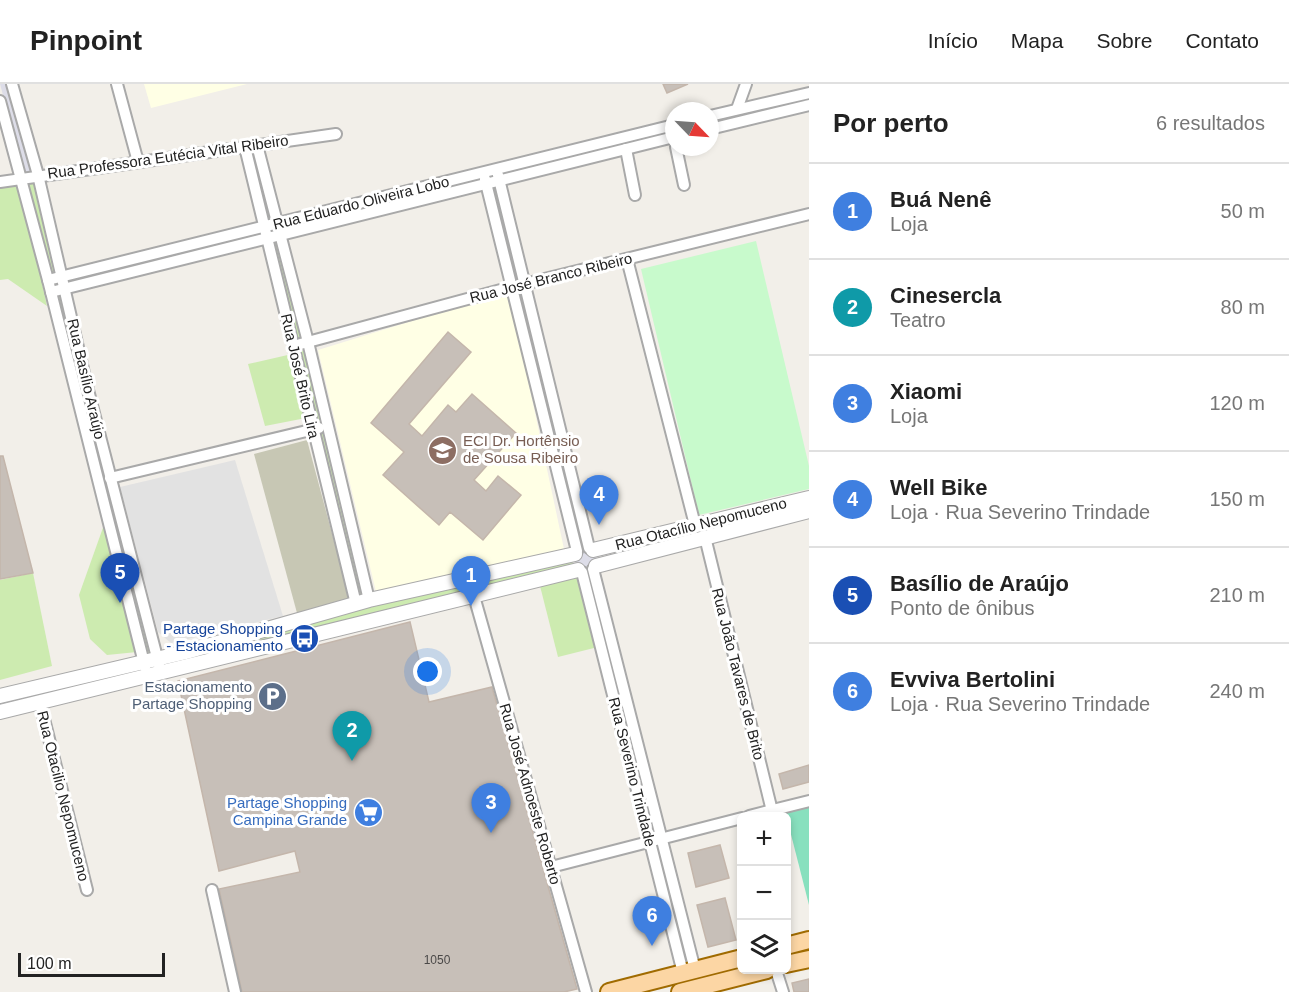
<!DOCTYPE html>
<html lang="pt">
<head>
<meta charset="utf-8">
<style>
	:root { --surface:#fff; --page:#f6f6f6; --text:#222; --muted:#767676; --line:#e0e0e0; --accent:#d40000 }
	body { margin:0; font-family:Arial,sans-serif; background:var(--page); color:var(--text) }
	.controls { position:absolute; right:18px; bottom:18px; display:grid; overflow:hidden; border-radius:9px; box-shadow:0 3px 9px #0003 }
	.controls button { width:54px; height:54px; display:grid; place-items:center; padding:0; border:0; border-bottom:2px solid var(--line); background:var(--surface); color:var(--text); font:30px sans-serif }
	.compass { position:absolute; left:665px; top:18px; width:54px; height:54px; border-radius:50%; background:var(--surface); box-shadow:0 3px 9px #0003; rotate:115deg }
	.scale { position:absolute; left:18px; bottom:15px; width:147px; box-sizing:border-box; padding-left:6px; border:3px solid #222; border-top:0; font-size:16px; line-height:21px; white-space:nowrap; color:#222; -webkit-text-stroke:4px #fff; paint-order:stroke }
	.you { position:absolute; left:428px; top:588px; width:21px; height:21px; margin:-15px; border:4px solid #fff; border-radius:50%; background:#1a73e8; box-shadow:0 0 0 9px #1a73e833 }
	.badge { display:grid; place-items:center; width:39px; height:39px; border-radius:50%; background:var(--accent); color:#fff; font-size:20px; font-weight:700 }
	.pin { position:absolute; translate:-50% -50px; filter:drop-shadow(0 2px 3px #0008) }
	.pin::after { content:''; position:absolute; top:32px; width:21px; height:18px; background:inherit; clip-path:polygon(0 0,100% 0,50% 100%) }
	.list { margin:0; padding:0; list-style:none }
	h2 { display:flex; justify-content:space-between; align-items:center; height:78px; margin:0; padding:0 24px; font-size:26px }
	h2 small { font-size:20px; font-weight:400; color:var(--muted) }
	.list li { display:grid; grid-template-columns:39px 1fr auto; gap:18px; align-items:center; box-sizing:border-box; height:96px; padding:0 24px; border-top:2px solid var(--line) }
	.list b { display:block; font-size:22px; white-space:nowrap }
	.list p { margin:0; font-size:20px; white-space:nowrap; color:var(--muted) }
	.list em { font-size:20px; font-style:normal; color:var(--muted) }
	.icon { flex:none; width:33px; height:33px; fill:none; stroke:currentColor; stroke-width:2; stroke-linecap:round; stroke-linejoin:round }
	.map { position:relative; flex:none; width:809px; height:908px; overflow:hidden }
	header { display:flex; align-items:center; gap:36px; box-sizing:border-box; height:84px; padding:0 30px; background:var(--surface); border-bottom:2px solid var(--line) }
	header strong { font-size:28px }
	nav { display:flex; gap:33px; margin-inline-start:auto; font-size:21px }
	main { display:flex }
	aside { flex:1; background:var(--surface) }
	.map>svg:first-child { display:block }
</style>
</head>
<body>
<header>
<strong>Pinpoint</strong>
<nav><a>Início</a><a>Mapa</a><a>Sobre</a><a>Contato</a></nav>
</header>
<main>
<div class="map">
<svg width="809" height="908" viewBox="0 0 809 908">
	<rect width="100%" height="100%" fill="#f2efe9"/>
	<g fill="#ffffe5">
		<path d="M144 0H247L151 24Z"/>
		<path d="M509 207 564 465 377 512 318 266Z"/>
	</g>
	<path fill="#c7c7b4" d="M307 356 350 517 297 529 254 370Z"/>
	<g fill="#cdebb0">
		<path d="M256 64 273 135 267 137 250 66Z"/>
		<path d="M34 94 59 192 51 193 27 96Z"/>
		<path d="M20 98 47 222 8 195 0 196V103Z"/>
		<path d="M498 99 519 197 512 200 488 102Z"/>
		<path d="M262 145 265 153 70 201 68 194Z"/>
		<path d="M278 156 305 256 295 259 269 158Z"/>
		<path d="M522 205 585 460 579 462 515 207Z"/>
		<path d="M64 207 153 571 145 574 54 210Z"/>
		<path d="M309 261 325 339 314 343 297 263Z"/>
		<path d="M292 270 306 334 265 342 248 280Z"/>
		<path d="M326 346 367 516 357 519 315 348Z"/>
		<path d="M105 438 137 568 107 571 90 555 79 511Z"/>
		<path d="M572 472 573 481 172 583 170 574Z"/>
		<path d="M578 487 598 563 558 573 539 498Z"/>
		<path d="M33 489 52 582 0 596V496Z"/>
	</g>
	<path fill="#c8facc" d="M756 157 809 382V405L699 431 641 185Z"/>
	<path fill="#88e0be" d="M809 722V821L785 727Z"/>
	<path fill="#e2e2e2" d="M235 376 283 532 171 559 158 548 120 403Z"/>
	<g fill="#dddde8">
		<path d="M0 0H8L33 90 25 92Z"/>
		<circle cx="586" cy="476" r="11"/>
	</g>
	<g fill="#c7bfb8" stroke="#c4b6ab" stroke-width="1.5">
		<path d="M663 0H688L667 9Z"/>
		<path d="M448 248 471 268 409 340 422 352 448 321 456 328 472 310 516 349 474 396 486 407 498 392 521 411 483 456 450 428 439 441 383 391 404 368 371 339Z"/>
		<path d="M0 372H3L33 489 0 495Z"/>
		<path d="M410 538 429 618 492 603 577 905 564 908H242L219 805 300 788 295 767 219 787 178 597Z"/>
		<path d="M809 681V698L783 705 779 690Z"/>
		<path d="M720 761 729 794 696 803 688 769Z"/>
		<path d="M725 814 736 856 708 863 697 821Z"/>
		<path d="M809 895V908H794L792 899Z"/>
	</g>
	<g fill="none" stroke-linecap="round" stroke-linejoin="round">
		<defs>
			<g id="minor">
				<path d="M12 0 38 91 87 302 161 589"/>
				<path d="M117 0 138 78"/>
				<path d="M0 17 48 196 145 583"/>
				<path d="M737 25 746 0"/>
				<path d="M710 32 809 9"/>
				<path d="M710 45 809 21"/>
				<path d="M257 61 308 258 369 516"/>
				<path d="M245 63 356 520"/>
				<path d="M676 63 684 101"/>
				<path d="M626 65 635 111"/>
				<path d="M498 91 589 464"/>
				<path d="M485 95 577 467"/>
				<path d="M0 98 336 50"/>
				<path d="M627 175 695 441"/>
				<path d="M48 196 674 41"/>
				<path d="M51 208 674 53"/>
				<path d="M293 262 512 203 809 130"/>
				<path d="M110 394 319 344"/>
				<path d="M705 453 772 727"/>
				<path d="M593 485 695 886"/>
				<path d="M582 488 683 889"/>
				<path d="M474 512 586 908"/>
				<path d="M40 619 87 806"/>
				<path d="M749 732 809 717"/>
				<path d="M551 783 742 734"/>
				<path d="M212 806 235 908"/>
				<path d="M776 886 783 908"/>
			</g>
			<g id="tertiary">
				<path d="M593 466 809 414"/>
				<path d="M596 482 809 427"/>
				<path d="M0 612 186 568 369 516 575 470"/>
				<path d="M0 628 578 486"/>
			</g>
			<g id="primary">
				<path d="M786 862 809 856"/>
				<path d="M786 880 809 875"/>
				<path d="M609 908 742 874"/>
				<path d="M680 908 767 886"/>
			</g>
		</defs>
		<use href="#minor" stroke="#a9a9a9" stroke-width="14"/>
		<use href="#tertiary" stroke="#a9a9a9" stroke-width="16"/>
		<use href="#primary" stroke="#a06b00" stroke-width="20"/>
		<use href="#minor" stroke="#fff" stroke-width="10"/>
		<use href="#tertiary" stroke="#fff" stroke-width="14"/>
		<use href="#primary" stroke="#fcd6a4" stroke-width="16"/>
	</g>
	<defs>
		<symbol id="school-disc" viewBox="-11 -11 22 22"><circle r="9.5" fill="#8d6e63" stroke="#fff"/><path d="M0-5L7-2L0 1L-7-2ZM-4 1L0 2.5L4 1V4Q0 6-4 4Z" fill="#fff"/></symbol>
		<symbol id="bus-disc" viewBox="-11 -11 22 22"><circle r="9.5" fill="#1a4fb4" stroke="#fff"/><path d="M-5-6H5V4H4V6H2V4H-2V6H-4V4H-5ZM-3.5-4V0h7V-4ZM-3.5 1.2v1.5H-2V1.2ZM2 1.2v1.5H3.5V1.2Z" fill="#fff"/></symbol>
		<symbol id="parking-disc" viewBox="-11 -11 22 22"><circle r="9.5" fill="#5c6f8a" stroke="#fff"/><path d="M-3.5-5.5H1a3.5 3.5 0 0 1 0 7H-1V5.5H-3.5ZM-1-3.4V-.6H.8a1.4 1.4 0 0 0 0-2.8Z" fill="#fff"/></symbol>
		<symbol id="supermarket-disc" viewBox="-11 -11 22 22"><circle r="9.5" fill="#3f7fe0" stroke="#fff"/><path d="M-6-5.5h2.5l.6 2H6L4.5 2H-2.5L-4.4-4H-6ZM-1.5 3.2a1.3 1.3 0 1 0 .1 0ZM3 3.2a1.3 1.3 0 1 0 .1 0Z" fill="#fff"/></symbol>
	</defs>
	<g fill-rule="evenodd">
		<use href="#school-disc" x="426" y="350" width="33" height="33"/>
		<use href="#bus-disc" x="288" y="538" width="33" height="33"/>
		<use href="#parking-disc" x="256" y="596" width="33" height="33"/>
		<use href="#supermarket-disc" x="352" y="712" width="33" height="33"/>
	</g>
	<g text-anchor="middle" stroke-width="6" stroke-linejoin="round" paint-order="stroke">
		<g font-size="12" fill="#4b4948">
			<text x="437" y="880">1050</text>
		</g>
		<g font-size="15" fill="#222" stroke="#fff">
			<text transform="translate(168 73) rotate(-8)" y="5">Rua Professora Eutécia Vital Ribeiro</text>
			<text transform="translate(361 119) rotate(-14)" y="5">Rua Eduardo Oliveira Lobo</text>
			<text transform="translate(551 194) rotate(-14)" y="5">Rua José Branco Ribeiro</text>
			<text transform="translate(300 292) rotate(77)" y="5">Rua José Brito Lira</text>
			<text transform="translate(86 295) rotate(77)" y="5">Rua Basílio Araújo</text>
			<text transform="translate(701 440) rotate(-14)" y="5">Rua Otacílio Nepomuceno</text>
			<text transform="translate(738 590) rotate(76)" y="5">Rua João Tavares de Brito</text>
			<text transform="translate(632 688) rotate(76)" y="5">Rua Severino Trindade</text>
			<text transform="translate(530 710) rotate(74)" y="5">Rua José Adnoeste Roberto</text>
			<text transform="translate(63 712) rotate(76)" y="5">Rua Otacilio Nepomuceno</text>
		</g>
		<g font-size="15" fill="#785e54" stroke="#fff" text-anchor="start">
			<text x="463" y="362">ECI Dr. Hortênsio<tspan x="463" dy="17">de Sousa Ribeiro</tspan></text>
		</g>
		<g font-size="15" fill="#164399" stroke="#fff" text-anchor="end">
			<text x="283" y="550">Partage Shopping<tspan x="283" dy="17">- Estacionamento</tspan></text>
		</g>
		<g font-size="15" fill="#4e5e75" stroke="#fff" text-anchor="end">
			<text x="252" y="608">Estacionamento<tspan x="252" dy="17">Partage Shopping</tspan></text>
		</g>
		<g font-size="15" fill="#366cbe" stroke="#fff" text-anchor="end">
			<text x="347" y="724">Partage Shopping<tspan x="347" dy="17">Campina Grande</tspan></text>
		</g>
	</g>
</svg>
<div class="controls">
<button>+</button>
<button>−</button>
<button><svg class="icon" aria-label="layers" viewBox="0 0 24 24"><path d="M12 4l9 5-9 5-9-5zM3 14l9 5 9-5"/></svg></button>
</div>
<svg class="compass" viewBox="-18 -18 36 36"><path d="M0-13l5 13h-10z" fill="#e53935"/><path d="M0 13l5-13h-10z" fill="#767676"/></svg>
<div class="scale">100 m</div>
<div class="you"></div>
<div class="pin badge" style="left:471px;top:522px;background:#3f7fe0">1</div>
<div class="pin badge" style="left:352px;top:677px;background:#0f9aa8">2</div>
<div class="pin badge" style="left:491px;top:749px;background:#3f7fe0">3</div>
<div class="pin badge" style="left:599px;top:441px;background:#3f7fe0">4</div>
<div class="pin badge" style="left:120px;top:519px;background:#1a4fb4">5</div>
<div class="pin badge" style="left:652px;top:862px;background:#3f7fe0">6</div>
</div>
<aside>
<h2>Por perto<small>6 resultados</small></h2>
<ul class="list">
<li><span class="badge" style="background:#3f7fe0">1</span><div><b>Buá Nenê</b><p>Loja</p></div><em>50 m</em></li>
<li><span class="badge" style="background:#0f9aa8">2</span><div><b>Cinesercla</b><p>Teatro</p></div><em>80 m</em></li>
<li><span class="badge" style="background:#3f7fe0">3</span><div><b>Xiaomi</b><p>Loja</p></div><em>120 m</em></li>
<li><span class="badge" style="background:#3f7fe0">4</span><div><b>Well Bike</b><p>Loja · Rua Severino Trindade</p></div><em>150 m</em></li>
<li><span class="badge" style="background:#1a4fb4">5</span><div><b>Basílio de Araújo</b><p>Ponto de ônibus</p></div><em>210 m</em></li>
<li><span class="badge" style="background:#3f7fe0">6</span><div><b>Evviva Bertolini</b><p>Loja · Rua Severino Trindade</p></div><em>240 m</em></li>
</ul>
</aside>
</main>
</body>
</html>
